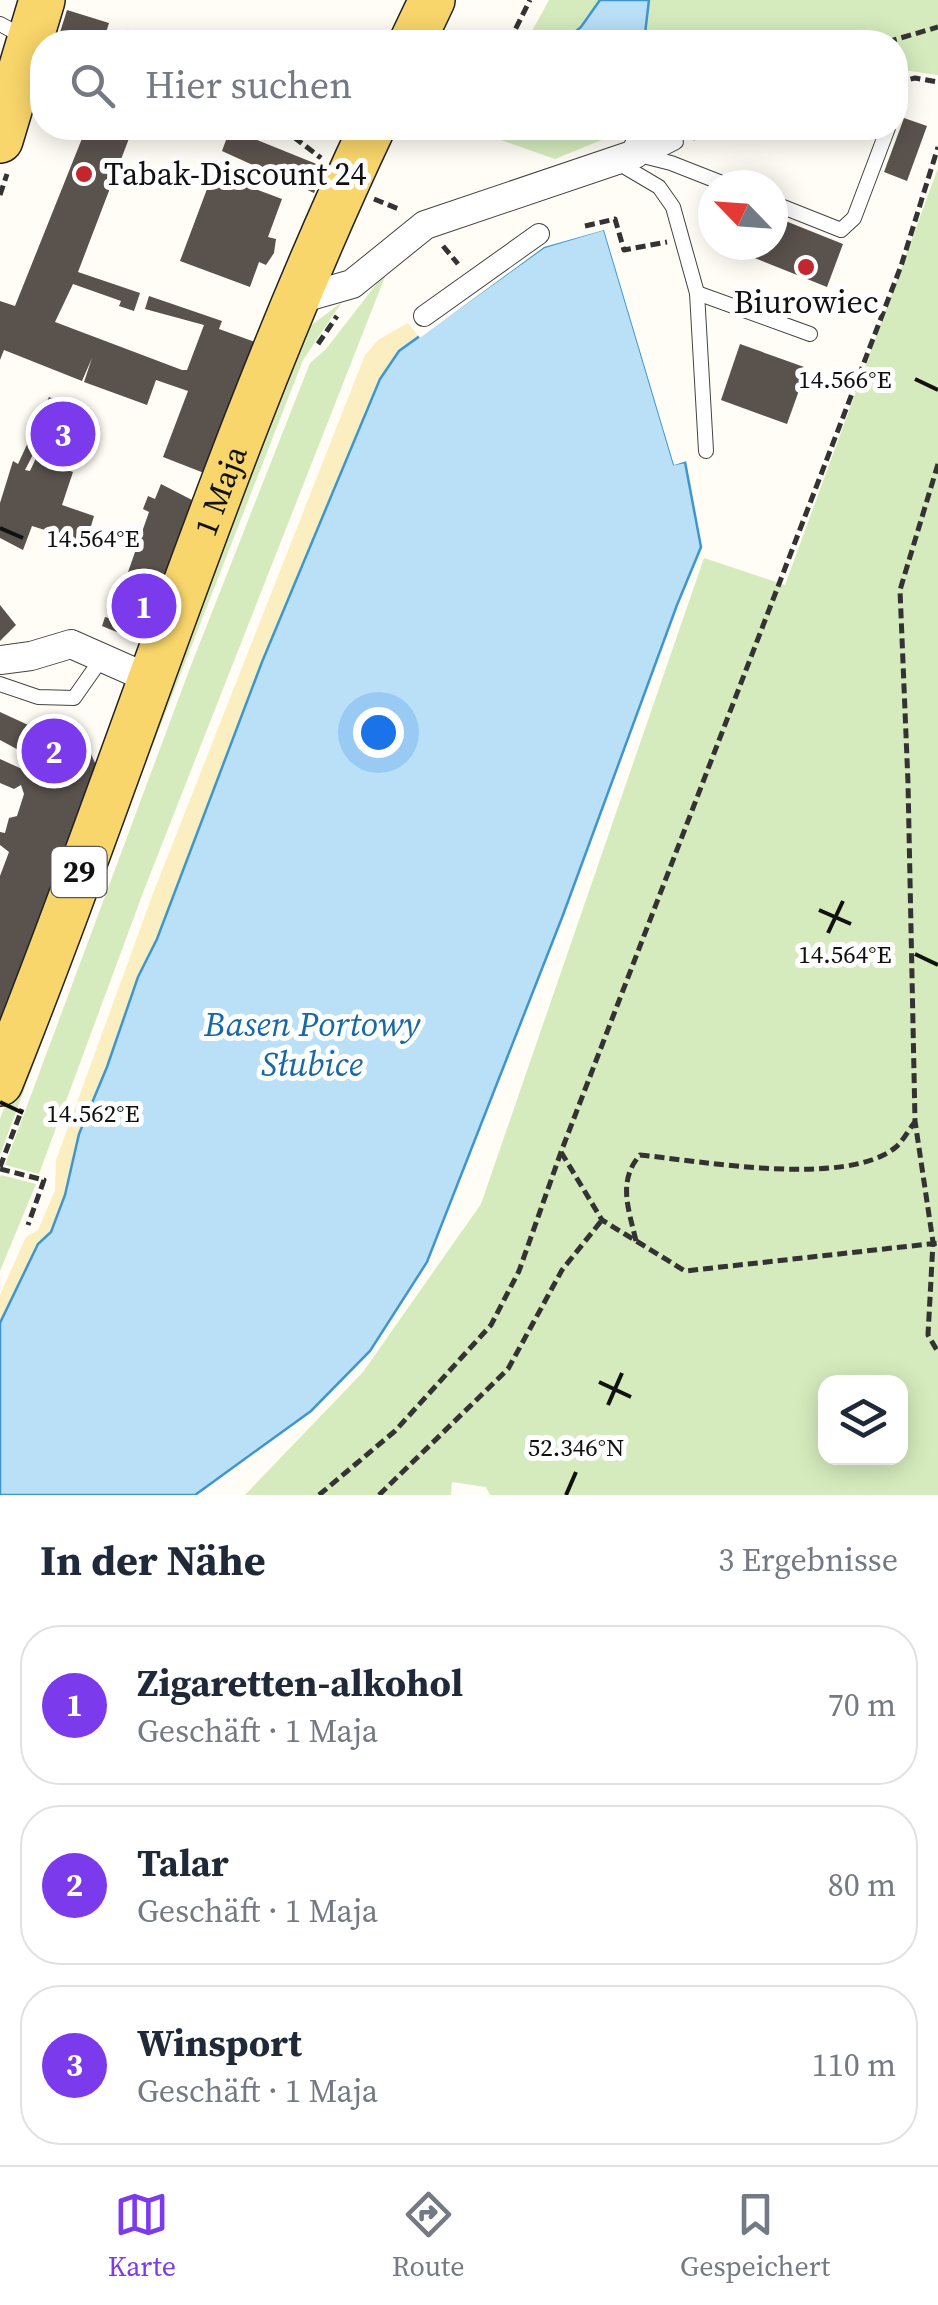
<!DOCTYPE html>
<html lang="de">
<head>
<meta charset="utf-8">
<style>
	:root { --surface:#fff; --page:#f2f2f3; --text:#1f2937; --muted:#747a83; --line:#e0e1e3; --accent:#7c3aed }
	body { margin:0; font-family:"Source Serif 4",serif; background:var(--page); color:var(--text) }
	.controls { position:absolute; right:30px; bottom:30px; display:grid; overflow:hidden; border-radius:20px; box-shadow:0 5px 25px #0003 }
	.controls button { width:90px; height:90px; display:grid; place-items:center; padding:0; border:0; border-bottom:2px solid var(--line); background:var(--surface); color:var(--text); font:50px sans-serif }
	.compass { position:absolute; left:698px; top:170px; width:90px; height:90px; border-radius:50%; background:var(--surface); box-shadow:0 5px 25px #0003; rotate:295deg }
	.you { position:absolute; left:378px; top:732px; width:35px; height:35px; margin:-25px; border:8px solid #fff; border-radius:50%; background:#1a73e8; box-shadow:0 0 0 15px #1a73e833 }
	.badge { display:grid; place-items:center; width:65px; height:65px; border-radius:50%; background:var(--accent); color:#fff; font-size:32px; font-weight:700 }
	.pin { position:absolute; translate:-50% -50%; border:5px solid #fff; box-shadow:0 2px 10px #0006 }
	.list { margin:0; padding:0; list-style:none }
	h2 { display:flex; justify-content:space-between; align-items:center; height:130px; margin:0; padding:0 40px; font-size:42px }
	h2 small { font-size:32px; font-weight:400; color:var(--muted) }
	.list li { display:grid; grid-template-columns:65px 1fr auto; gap:30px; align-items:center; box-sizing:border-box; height:160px; margin:0 20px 20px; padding:0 20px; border:2px solid var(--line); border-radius:40px }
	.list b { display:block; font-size:38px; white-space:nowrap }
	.list p { margin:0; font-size:32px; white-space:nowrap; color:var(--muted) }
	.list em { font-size:32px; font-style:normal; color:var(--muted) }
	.icon { flex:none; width:55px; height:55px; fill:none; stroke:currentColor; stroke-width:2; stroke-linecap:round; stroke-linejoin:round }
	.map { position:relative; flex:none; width:938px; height:1495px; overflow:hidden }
	.search { position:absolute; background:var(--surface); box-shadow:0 5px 25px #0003; left:30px; right:30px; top:30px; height:110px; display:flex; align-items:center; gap:25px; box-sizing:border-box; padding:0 35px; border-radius:40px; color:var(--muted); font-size:38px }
	.sheet { height:670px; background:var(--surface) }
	nav { display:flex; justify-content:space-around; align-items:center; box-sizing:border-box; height:140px; border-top:2px solid var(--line); background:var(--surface); font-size:28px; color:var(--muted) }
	nav a { display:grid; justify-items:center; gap:5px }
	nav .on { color:var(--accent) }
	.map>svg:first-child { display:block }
</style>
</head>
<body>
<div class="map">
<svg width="938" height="1495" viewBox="0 0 938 1495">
	<rect width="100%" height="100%" fill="#fffdf5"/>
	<g fill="#d5ebbd" fill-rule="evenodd">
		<path d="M549 0H600C574 38 573 42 526 42Z"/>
		<path d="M649 0H938V75L896 69V42H644Z"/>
		<path d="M481 128H631L555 159 478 132Z"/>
		<path d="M938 168V1495H490L486 1487 452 1482 451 1495H245L363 1372 481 1204 704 558 785 585ZM826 1382H900V1458H826Z"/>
		<path d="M388 269 144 890 39 1174 5 1165 190 668 310 363 326 349Z"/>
		<path d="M342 302 303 360 144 768 133 764 305 330Z"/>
		<path d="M130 772 141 776 0 1155V1119Z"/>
		<path d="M1 1175 36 1184 0 1271V1178Z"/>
	</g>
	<path fill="#fbeec1" d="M408 323 420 338 399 351 377 386 262 662 157 939 138 977 107 1067 79 1134 65 1195 51 1232 38 1244 0 1323V1295L26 1237 38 1230 55 1190 56 1160 154 891 365 355 378 340Z"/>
	<g fill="#b9e0f7" stroke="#3f96cf" stroke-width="2.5">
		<path d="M600 0H649L644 42H563L581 27Z"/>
		<path d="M604 229 674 464 685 462 701 547 677 605 563 915 427 1262 370 1351 311 1411 195 1495H0V1323L38 1244 51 1232 65 1195 79 1134 107 1067 138 977 157 939 262 662 380 379 399 351 544 247Z"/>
	</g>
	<path fill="#fffdf5" d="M606 225 677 459 685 457 690 460 674 465 604 230 544 247 420 338 417 334 541 243Z"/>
	<g fill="#5a524d">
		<path d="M67 10 109 23 103 42H57Z"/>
		<path d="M904 118 927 126 907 181 884 172Z"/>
		<path d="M78 128H133L78 272 140 293 134 311 119 306 121 301 73 284 55 322 182 370H187L204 325 145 309 149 296 222 321 219 329 255 342 204 473 163 457 188 391 156 380 147 405 84 382 92 358 82 381 4 350 0 360V301L15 306 85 131Z"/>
		<path d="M230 129 324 167 314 193 222 151Z"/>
		<path d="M213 173 282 199 268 237 276 239 274 253 266 265 259 262 250 287 180 261Z"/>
		<path d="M773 216 843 244 827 287 722 245H773Z"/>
		<path d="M740 344 807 368 787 424 721 400Z"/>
		<path d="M49 397 60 402 25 470 30 471 57 413 80 422 58 467 73 472 62 505 94 516 86 543 32 526 23 550 0 538V503L13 461 18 464Z"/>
		<path d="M161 484 194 501 141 642 102 626 105 617 112 619 115 609 109 606 115 593 120 595 149 512 143 509 148 496 155 499Z"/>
		<path d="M0 605 16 625 0 641Z"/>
		<path d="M0 712 91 754 96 765 0 1021V876L9 852 0 845V832L5 833 9 818 17 816 24 794 21 785 14 789 0 783V759L33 774 39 761 0 740Z"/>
	</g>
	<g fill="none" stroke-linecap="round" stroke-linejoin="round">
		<defs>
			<g id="service">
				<path d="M0 24 24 37"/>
				<path d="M896 107V106"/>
				<path d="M635 154 671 163 727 185"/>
				<path d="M649 156 676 142"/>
				<path d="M615 161 659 187 673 207 697 293 706 451"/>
				<path d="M773 203 841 230 854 218 888 128"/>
				<path d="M697 293 810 334"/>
				<path d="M0 684 38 697 74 698 102 658"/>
			</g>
			<path id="pedestrian" d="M424 316 539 234"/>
			<g id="minor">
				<path d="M296 300 352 284 425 225 635 154 643 137 660 128"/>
				<path d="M0 660 31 656 71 644 150 679"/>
			</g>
			<g id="primary">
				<path d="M412 42 432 0"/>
				<path d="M0 140 42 0"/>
				<path id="s1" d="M0 1083C127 766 226 437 372 128"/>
			</g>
		</defs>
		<use href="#service" stroke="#444" stroke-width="16"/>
		<use href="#pedestrian" stroke="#444" stroke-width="22"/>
		<use href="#minor" stroke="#444" stroke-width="30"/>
		<use href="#primary" stroke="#222" stroke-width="48"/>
		<g stroke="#333" stroke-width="5" stroke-dasharray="10 5" stroke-linecap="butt">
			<path d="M127 32 156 42"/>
			<path d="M509 42 530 0"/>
			<path d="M887 42 938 27"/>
			<path d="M896 83 915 78 938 82"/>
			<path d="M282 128 321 158"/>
			<path d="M465 129 466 128"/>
			<path d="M693 138 729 128"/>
			<path d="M0 195 7 174"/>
			<path d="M374 199 401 210"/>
			<path d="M585 226 615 219 624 250 667 242"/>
			<path d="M443 246 458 264"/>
			<path d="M318 344 337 316"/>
			<path d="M938 464 900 590 908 783 915 1121 933 1242 928 1335 938 1352"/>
			<path d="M561 1152 602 1220 685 1271 938 1243"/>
			<path d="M0 1167 22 1109"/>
			<path d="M0 1169 44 1180 28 1225"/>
			<path d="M636 1241C629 1210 617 1181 640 1155 701 1161 847 1188 896 1147 903 1141 909 1129 915 1122"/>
			<path d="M319 1495 395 1431 491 1325 519 1271 561 1152 901 266 938 147"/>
			<path d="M379 1495 508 1369 562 1270 602 1220"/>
		</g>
		<use href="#service" stroke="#fff" stroke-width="14"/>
		<use href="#pedestrian" stroke="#fff" stroke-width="20"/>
		<use href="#minor" stroke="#fff" stroke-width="28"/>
		<use href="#primary" stroke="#f9d66b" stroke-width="45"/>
	</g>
	<path fill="none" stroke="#111" stroke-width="4" d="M915 379 938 390M0 528 23 538M819 910 851 924M828 933 843 901M915 954 938 965M0 1102 23 1113M599 1382 631 1397M608 1405 622 1373M566 1495 576 1472"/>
	<g fill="#c4262e" stroke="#fff" stroke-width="4">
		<circle cx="84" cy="174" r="10"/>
		<circle cx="806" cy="267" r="10"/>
	</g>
	<g text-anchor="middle" stroke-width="10" stroke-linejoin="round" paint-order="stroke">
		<rect fill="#fff" stroke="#585858" stroke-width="2.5" x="51.5" y="847" width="55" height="50" rx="8"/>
		<g font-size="30" font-weight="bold" fill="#111">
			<text x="79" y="882">29</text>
		</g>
		<g font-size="32" fill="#111" stroke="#fff" text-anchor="start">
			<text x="104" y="185">Tabak-Discount 24</text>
			<text x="806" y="313" text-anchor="middle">Biurowiec</text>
		</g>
		<g font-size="32" fill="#111" stroke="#fff">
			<text dy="11" stroke="none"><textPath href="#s1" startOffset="632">1 Maja</textPath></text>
		</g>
		<g font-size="35" font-style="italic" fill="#1768a6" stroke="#fff">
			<text x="312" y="1036">Basen Portowy<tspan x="312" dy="40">Słubice</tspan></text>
		</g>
	</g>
	<g font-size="25" text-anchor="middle" fill="#111" stroke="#fff" stroke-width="10" stroke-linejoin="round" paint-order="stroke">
		<text x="845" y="388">14.566°E</text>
		<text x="93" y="547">14.564°E</text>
		<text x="845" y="963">14.564°E</text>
		<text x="93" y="1122">14.562°E</text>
		<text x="576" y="1456">52.346°N</text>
	</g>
</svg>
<div class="controls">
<button><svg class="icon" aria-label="layers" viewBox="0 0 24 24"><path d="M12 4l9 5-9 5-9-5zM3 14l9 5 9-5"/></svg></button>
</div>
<svg class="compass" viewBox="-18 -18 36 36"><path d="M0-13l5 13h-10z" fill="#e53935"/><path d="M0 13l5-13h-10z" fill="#747a83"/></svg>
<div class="you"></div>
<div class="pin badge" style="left:144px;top:606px">1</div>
<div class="pin badge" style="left:54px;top:751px">2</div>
<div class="pin badge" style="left:63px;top:434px">3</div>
<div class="search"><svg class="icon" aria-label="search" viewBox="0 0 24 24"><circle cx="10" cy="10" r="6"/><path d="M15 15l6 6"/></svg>Hier suchen</div>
</div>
<section class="sheet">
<h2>In der Nähe<small>3 Ergebnisse</small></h2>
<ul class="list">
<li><span class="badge">1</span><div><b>Zigaretten-alkohol</b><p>Geschäft · 1 Maja</p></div><em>70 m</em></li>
<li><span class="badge">2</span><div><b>Talar</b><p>Geschäft · 1 Maja</p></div><em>80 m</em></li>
<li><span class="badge">3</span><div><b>Winsport</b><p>Geschäft · 1 Maja</p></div><em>110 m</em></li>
</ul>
</section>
<nav>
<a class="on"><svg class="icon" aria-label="map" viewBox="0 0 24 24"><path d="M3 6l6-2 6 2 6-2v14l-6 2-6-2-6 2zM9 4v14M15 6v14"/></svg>Karte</a>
<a><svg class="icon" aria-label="directions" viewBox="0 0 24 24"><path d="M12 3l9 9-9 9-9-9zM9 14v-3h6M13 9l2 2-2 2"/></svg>Route</a>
<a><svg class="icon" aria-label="saved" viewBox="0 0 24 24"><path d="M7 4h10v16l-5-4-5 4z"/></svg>Gespeichert</a>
</nav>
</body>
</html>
